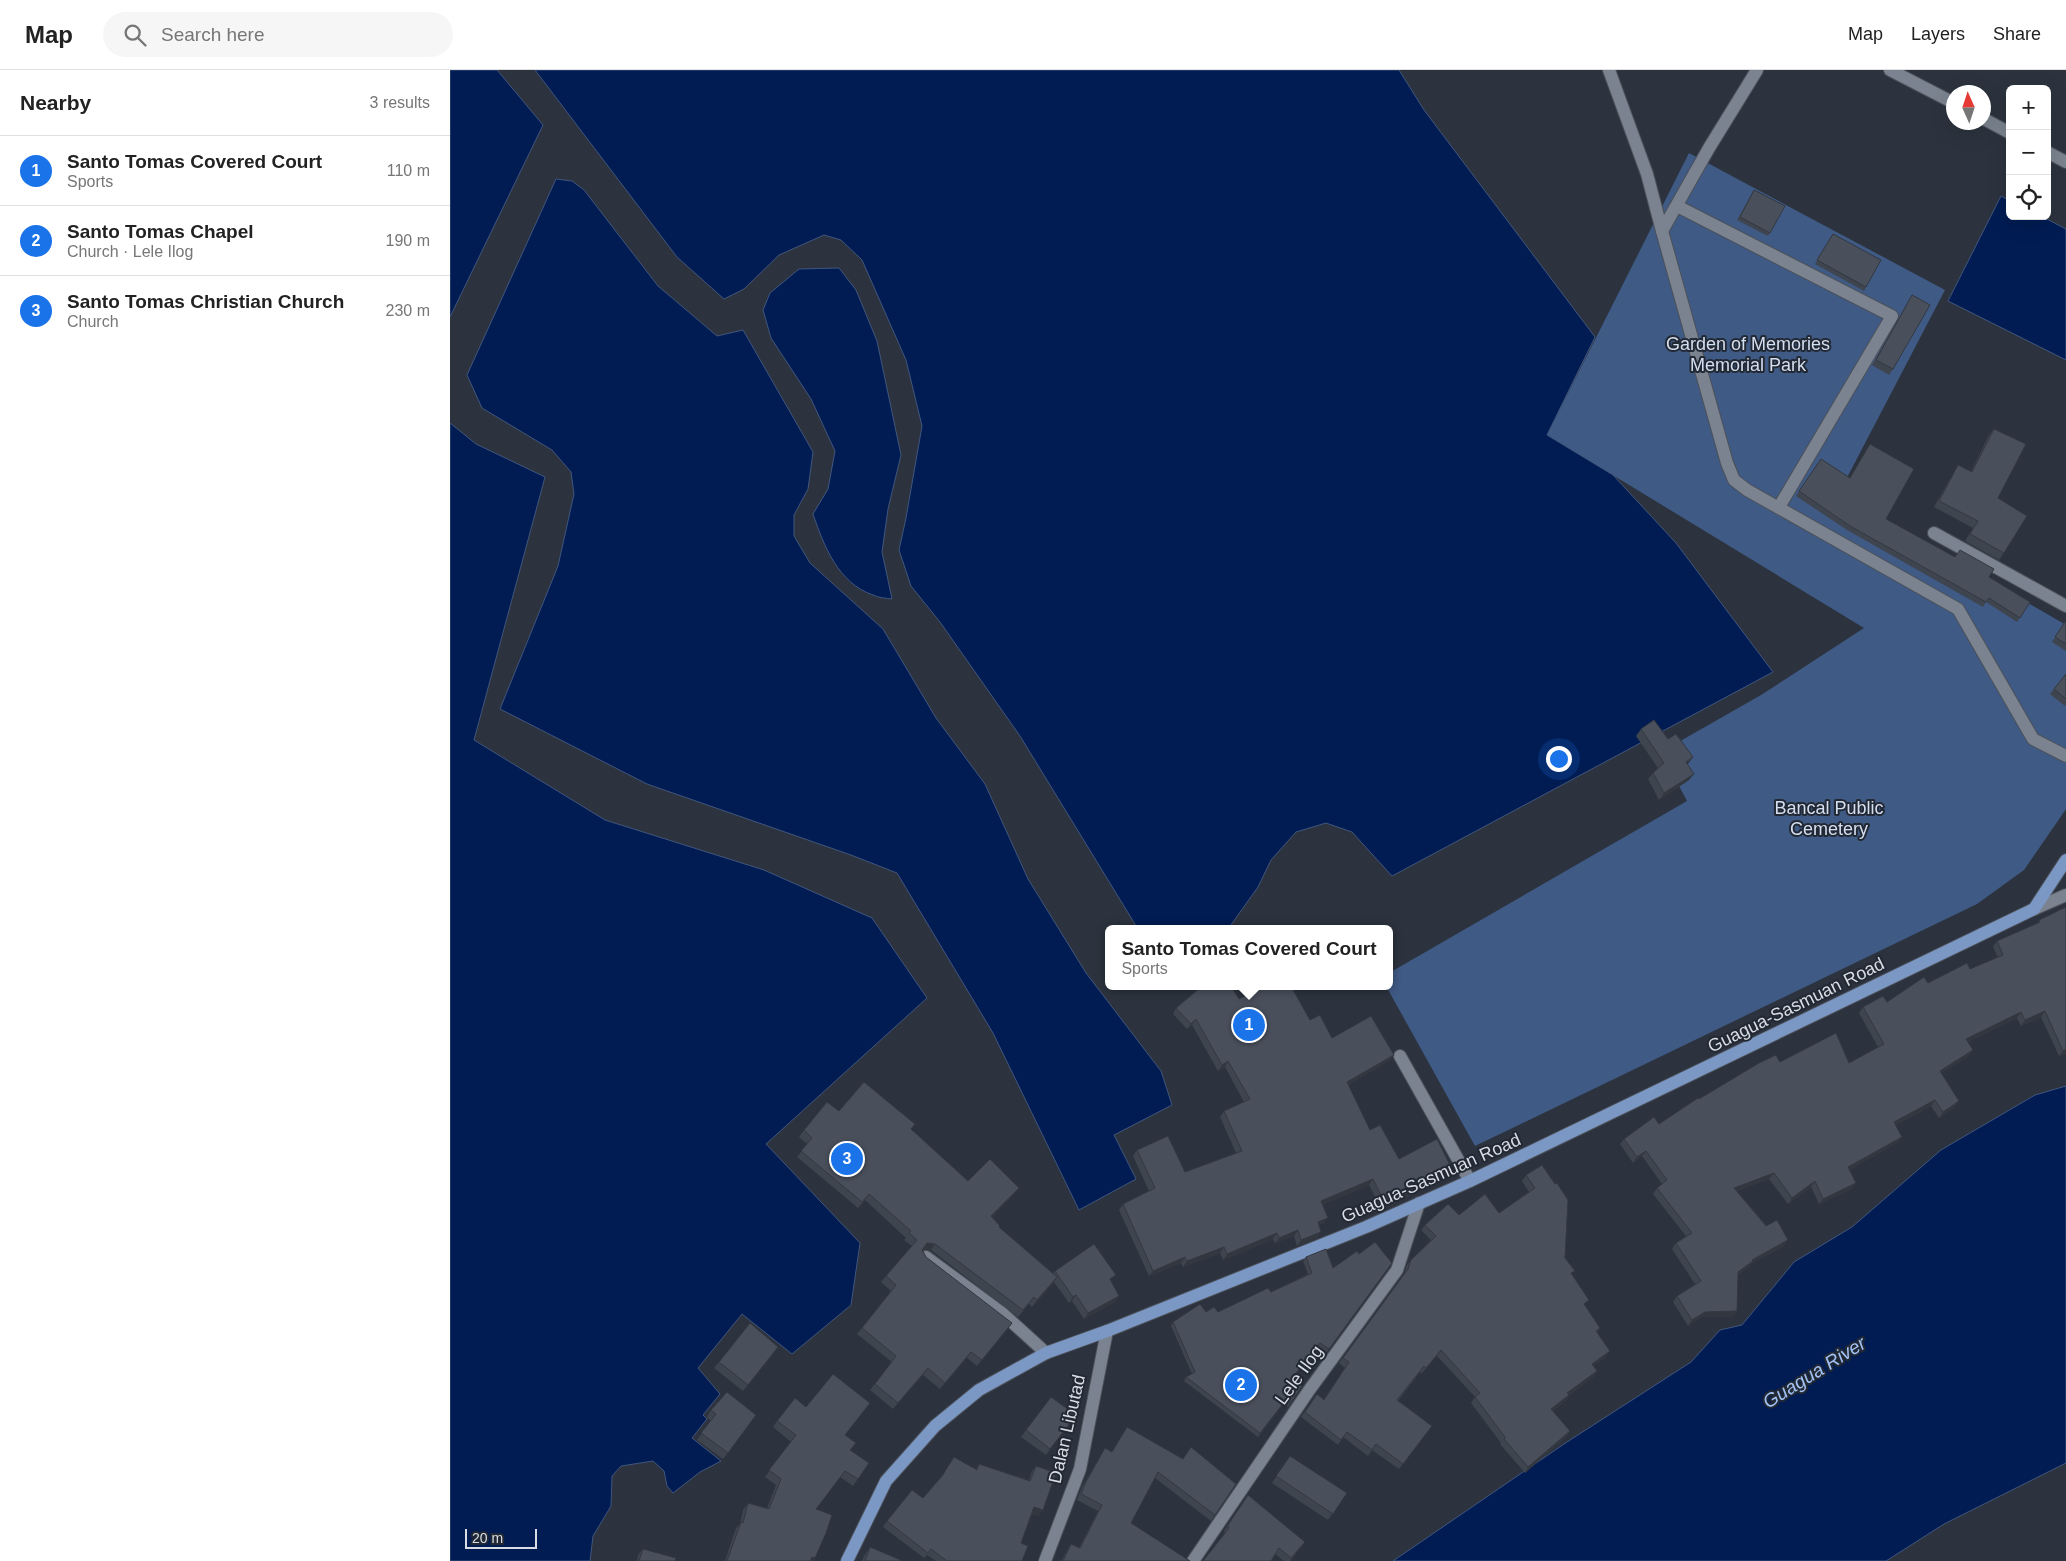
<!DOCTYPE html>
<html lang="en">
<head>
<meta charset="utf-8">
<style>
	:root { --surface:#fff; --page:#f6f6f6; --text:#222; --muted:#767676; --line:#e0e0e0; --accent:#1a73e8 }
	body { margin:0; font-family:Arial,sans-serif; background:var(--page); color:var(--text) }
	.controls { position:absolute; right:15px; top:15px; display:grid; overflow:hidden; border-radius:8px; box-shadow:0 5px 20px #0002 }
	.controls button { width:45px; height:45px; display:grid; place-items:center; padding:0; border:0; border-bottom:1px solid var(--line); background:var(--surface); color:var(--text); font:25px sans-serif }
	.compass { position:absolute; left:1496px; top:15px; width:45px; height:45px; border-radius:50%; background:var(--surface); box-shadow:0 5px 20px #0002; rotate:357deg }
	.scale { position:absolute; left:15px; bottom:12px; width:72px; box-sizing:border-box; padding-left:5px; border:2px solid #d8dde4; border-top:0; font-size:14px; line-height:18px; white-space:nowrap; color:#d8dde4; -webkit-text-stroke:4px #222934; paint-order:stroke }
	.you { position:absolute; left:1108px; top:688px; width:18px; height:18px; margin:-12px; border:4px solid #fff; border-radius:50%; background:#1a73e8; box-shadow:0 0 0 8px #1a73e833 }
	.badge { display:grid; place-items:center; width:32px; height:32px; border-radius:50%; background:var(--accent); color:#fff; font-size:16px; font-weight:700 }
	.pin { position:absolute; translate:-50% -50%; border:2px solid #fff; box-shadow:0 1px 5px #0006 }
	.popup { position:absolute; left:655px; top:855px; width:288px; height:65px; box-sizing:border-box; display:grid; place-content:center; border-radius:8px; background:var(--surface); filter:drop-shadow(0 1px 4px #0005); font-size:16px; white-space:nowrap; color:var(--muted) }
	.popup b { font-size:19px; color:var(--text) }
	.popup::after { content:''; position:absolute; left:50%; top:100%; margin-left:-10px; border:10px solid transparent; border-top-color:var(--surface) }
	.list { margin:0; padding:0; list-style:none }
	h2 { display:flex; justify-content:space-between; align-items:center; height:65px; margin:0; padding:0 20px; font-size:21px }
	h2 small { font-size:16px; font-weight:400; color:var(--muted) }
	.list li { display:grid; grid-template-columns:32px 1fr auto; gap:15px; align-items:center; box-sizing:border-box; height:70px; padding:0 20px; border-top:1px solid var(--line) }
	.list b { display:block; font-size:19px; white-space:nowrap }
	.list p { margin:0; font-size:16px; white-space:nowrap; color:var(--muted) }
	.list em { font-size:16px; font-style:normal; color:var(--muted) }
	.icon { flex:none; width:28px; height:28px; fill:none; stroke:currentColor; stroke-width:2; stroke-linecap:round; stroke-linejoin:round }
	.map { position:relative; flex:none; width:1616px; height:1491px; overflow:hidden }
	header { display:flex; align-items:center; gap:30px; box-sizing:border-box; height:70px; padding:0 25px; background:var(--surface); border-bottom:1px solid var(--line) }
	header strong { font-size:24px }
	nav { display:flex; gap:28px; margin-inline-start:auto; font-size:18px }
	.search { width:350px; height:45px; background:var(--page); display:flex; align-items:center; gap:12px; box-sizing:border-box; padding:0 18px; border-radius:28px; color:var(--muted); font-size:19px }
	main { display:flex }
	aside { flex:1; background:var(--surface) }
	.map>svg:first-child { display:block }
</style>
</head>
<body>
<header>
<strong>Map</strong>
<div class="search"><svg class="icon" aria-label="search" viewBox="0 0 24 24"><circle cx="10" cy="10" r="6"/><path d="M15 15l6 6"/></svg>Search here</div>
<nav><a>Map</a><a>Layers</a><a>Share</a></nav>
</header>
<main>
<aside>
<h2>Nearby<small>3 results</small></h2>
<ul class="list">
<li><span class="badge">1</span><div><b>Santo Tomas Covered Court</b><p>Sports</p></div><em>110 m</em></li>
<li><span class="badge">2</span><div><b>Santo Tomas Chapel</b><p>Church · Lele Ilog</p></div><em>190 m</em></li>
<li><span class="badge">3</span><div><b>Santo Tomas Christian Church</b><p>Church</p></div><em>230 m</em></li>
</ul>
</aside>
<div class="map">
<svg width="1616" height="1491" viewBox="0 0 1616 1491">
	<rect width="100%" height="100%" fill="#2c333e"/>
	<path fill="#3f5a84" d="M1239 83 1495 220 1389 423 1616 555V739L1574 800 1527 834 1025 1076 936 916H939V903L1237 731 1211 682 1311 625 1414 558 1097 365Z"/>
	<g fill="#001c52" stroke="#41567e">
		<path d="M0 0H47L93 55 0 247Z"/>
		<path d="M85 0H949L974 40 1145 267 1097 365 1163 405 1226 473 1323 602 942 806 902 762 876 753 846 762 821 790 808 817 778 859H688L570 666 490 552 461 516 449 480 456 448 472 356 456 290 412 190 391 170 374 165 329 185 294 219 274 229 227 187Z"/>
		<path d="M106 109 122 111 134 120 208 216 267 266 293 260 363 382 358 419 344 445V466L360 493 433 559 486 648 535 714 578 809 636 903 711 1001 722 1035 664 1065 686 1109 629 1140 543 963 447 803 401 785 197 714 50 639 108 496 124 424 121 402 102 380 32 338 17 305Z"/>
		<path d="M1551 126 1560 131V146H1591L1616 159V290L1498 231Z"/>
		<path d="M389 198 406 220 427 271 451 385 438 439 432 482 442 529C436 528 429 528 423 525 388 513 374 476 363 444L378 419 385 381 361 329 321 268 313 240 320 223 349 199Z"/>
		<path d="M0 353 26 374 95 407 24 670 155 750 314 800 422 848 477 928 316 1074 410 1173 401 1235 342 1284 292 1244 248 1298 270 1324 253 1345 257 1349 242 1368 271 1391 250 1402 223 1423 217 1416 214 1401 203 1391 171 1396 162 1406 161 1436 143 1466 140 1491H0Z"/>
		<path d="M1616 1016V1393L1494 1454 1436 1491H943L1117 1372 1241 1292 1270 1260 1292 1255 1344 1192 1402 1157 1491 1080 1585 1025Z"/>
	</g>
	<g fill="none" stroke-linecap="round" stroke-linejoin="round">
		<defs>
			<g id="minor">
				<path d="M1159 0 1197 104 1212 161 1259 78 1307 0"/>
				<path d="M1440 0 1504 33"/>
				<path d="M1534 49 1560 63"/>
				<path d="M1597 82 1616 92"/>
				<path d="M1227 136 1442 246 1329 437"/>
				<path d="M1212 161 1277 393 1284 410 1297 420 1508 539 1583 669 1616 686"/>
				<path d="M1484 463 1616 536"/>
				<path d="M1584 839 1616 825"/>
				<path d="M950 986 1020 1111"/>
				<path d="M476 1187 552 1243 596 1283"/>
				<path d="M595 1491 630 1399 657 1261"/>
				<path d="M743 1491 860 1319 947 1200 969 1133"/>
			</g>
			<path id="major" d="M397 1491 436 1411 485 1356 529 1320 596 1283 657 1261 916 1157 1020 1111 1584 839 1616 790"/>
		</defs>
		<use href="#minor" stroke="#4c515a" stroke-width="14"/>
		<use href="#major" stroke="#4c515a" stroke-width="14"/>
		<use href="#minor" stroke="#7a838f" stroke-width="12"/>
		<use href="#major" stroke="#7b97c4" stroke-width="12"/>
	</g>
	<g fill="#3f454f">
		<path d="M1304 120 1320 163 1318 166 1287 150Z"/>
		<path d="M1381 167 1416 217 1414 221 1365 194Z"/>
		<path d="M1462 225 1443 299 1439 305 1422 295Z"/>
		<path d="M1544 359 1548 428 1554 483 1549 490 1515 471 1523 458 1484 437 1508 395 1521 402 1539 365Z"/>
		<path d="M1420 374 1436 449 1539 507 1580 532 1567 552 1536 532 1533 537 1397 460 1346 426 1371 389 1400 408Z"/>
		<path d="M1615 552H1616V581L1602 572Z"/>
		<path d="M1616 604V634L1615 636 1600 624Z"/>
		<path d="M1191 659 1218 669 1238 694 1237 695 1239 710 1209 730 1198 709 1203 703 1208 698 1186 666Z"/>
		<path d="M1616 837V983L1609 986 1591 947 1571 956 1567 948 1518 972 1519 986 1491 1003 1505 1037 1489 1048 1481 1036 1446 1055 1448 1072 1399 1100 1402 1119 1369 1134 1361 1117 1338 1134 1319 1109 1287 1121 1334 1176 1302 1193 1299 1197 1288 1205 1283 1247H1251L1238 1256 1223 1232 1227 1226 1245 1214 1222 1179 1226 1173 1236 1166 1203 1124 1207 1118 1212 1114 1192 1086 1183 1093 1170 1074 1174 1069 1209 1054 1249 1029 1330 992 1399 993 1428 977 1409 943 1413 937 1437 932 1478 913 1520 899 1548 887 1543 877 1547 871 1588 853 1589 850Z"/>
		<path d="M743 916H781L789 929 860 950 882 968 944 985 940 990 898 1015 920 1060 949 1089 998 1104 932 1140 919 1115 872 1135 874 1153 869 1155 871 1162 867 1168 847 1176 844 1166 825 1173 823 1169 773 1190 770 1183 733 1197 731 1193 699 1206 669 1140 673 1134 699 1121 683 1086 687 1080 735 1102 786 1083 770 1047 774 1041 794 1032 775 997 768 1001 742 955 737 959 723 944 726 938 746 921Z"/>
		<path d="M389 1041 465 1054 461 1059 518 1111 569 1118 564 1124 542 1147 549 1157 603 1203 605 1201 662 1211H661L669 1226 665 1232 634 1249 622 1231 619 1233 604 1212 582 1237 579 1234 568 1247 481 1180H473L476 1187 558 1259 527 1296 517 1288 490 1319 473 1305 443 1339 420 1320 442 1292 407 1264 441 1221 431 1212 436 1206 462 1176 454 1170 456 1168 415 1130 408 1138 347 1087 357 1074 349 1067 354 1060Z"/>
		<path d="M1092 1095 1115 1188 1135 1236 1150 1258 1147 1262 1156 1287 1143 1296 1147 1301 1143 1307 1119 1325 1115 1331 1103 1341 1120 1361 1116 1367 1075 1403 1050 1374 1051 1373 1021 1333 1025 1327 987 1286 972 1303 970 1302 948 1331 982 1356 949 1399 922 1380 918 1386 893 1367 888 1375 851 1347 867 1324 874 1329 895 1298 889 1293 954 1204 957 1195 961 1190 981 1170 971 1160 975 1155 1009 1145 1049 1143 1079 1122 1072 1111 1076 1105Z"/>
		<path d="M909 1184 942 1193 876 1283 867 1277 842 1308 852 1316 838 1337 833 1334 808 1367 734 1311 736 1307 742 1304 721 1256 723 1252 756 1242H768L821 1222 858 1204 853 1191 856 1187 883 1198Z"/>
		<path d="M324 1283 293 1321 264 1298 269 1292Z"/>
		<path d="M420 1333 395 1365 400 1380 419 1393 403 1416 390 1407 366 1439 364 1491H275L286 1458 290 1454 293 1440 298 1433 317 1438 326 1415 315 1407 341 1372 323 1357 327 1351Z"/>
		<path d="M261 1340 301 1352 273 1389 247 1370 261 1351 257 1347Z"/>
		<path d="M626 1345 596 1385 571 1367 576 1360Z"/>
		<path d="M677 1357 733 1389 786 1414 761 1451 705 1408 681 1453 740 1491H611L621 1474 629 1478 648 1441 627 1430 632 1417 655 1378 662 1382Z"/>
		<path d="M840 1386 897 1423 878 1450 822 1413Z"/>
		<path d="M504 1387 526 1399 529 1394 579 1410 582 1401 586 1396 589 1446 582 1444 571 1473 572 1491H486L477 1485 474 1488 433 1457 437 1451 473 1428 491 1408Z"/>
		<path d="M798 1425 855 1472 840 1491H834L825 1484 775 1464 774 1461Z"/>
		<path d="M420 1477 453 1491H412L414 1486Z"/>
		<path d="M193 1479 225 1491H187L188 1485Z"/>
	</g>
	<g fill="#333840">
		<path d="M1243 687 1238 694 1231 699 1236 692Z"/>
		<path d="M1244 704 1239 710 1209 730 1214 723Z"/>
		<path d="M1595 941 1591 947 1571 956 1575 950Z"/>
		<path d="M1571 942 1567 948 1512 975 1516 969Z"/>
		<path d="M746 949 742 955 737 959 741 954Z"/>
		<path d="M1616 979V983L1609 986 1613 981Z"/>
		<path d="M1523 980 1519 986 1486 1006 1490 1001Z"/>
		<path d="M944 985 940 990 893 1018 897 1012Z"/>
		<path d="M778 991 775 997 768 1001 772 995Z"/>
		<path d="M1485 1030 1481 1036 1440 1058 1444 1052Z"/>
		<path d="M1509 1031 1505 1037 1489 1048 1493 1042Z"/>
		<path d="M1452 1067 1448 1072 1394 1103 1398 1097Z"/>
		<path d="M1196 1081 1192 1086 1183 1093 1187 1087Z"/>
		<path d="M1002 1099 998 1104 932 1140 936 1135Z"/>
		<path d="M1324 1103 1319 1109 1280 1124 1284 1118Z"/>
		<path d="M923 1109 919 1115 867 1137 871 1131Z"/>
		<path d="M1365 1111 1361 1117 1338 1134 1342 1128Z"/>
		<path d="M1406 1113 1402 1119 1369 1134 1373 1129Z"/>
		<path d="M569 1118 564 1124 536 1153 541 1146Z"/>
		<path d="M878 1148 874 1153 864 1157 868 1152Z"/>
		<path d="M848 1160 844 1166 825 1173 829 1168Z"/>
		<path d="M871 1162 867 1168 847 1176 851 1170Z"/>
		<path d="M827 1163 823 1169 773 1190 777 1184Z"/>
		<path d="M1338 1170 1334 1176 1302 1193 1299 1197 1284 1208 1288 1202 1302 1190Z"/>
		<path d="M477 1173 485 1174 481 1180H472Z"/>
		<path d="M774 1177 770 1183 733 1197 737 1191Z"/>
		<path d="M735 1187 731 1193 699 1206 703 1201Z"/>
		<path d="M607 1207 602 1214 582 1237 587 1230Z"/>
		<path d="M626 1225 622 1231 619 1233 623 1227Z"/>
		<path d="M669 1226 665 1232 634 1249 638 1243Z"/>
		<path d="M1287 1241 1283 1247H1251L1238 1256 1242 1250 1255 1242Z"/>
		<path d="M562 1253 558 1259 527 1296 532 1290Z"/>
		<path d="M991 1280 987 1286 972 1303 976 1298Z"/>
		<path d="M1160 1281 1156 1287 1138 1300 1142 1294Z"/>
		<path d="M521 1282 517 1288 490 1319 495 1313Z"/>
		<path d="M478 1298 473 1305 443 1339 448 1333Z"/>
		<path d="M1147 1301 1143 1307 1113 1329 1117 1323Z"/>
		<path d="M1119 1325 1115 1331 1098 1345 1101 1339Z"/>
		<path d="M1120 1361 1116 1367 1075 1403 1078 1397Z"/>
		<path d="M584 1437 593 1440 589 1446 580 1443Z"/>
		<path d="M362 1487 365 1488 364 1491H359Z"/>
	</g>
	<g fill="#49505c" stroke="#333840">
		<path d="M1304 120 1335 136 1320 163 1290 147Z"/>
		<path d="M1383 164 1431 190 1416 217 1367 190Z"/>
		<path d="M1462 225 1480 235 1443 299 1426 290Z"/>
		<path d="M1544 359 1576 374 1548 428 1577 446 1554 483 1520 464 1528 451 1489 431 1508 395 1522 402Z"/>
		<path d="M1420 374 1464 399 1436 449 1505 487 1510 480 1544 499 1539 507 1580 532 1570 548 1539 528 1536 532 1400 456 1349 421 1371 389 1400 408Z"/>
		<path d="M1615 552H1616V574L1605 567Z"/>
		<path d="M1616 604V629L1604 619Z"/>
		<path d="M1204 650 1218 669 1226 664 1243 687 1236 692 1244 704 1214 723 1203 703 1214 693 1191 659Z"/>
		<path d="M1616 837V979L1613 981 1595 941 1575 950 1571 942 1516 969 1523 980 1490 1001 1509 1031 1493 1042 1485 1030 1444 1052 1452 1067 1398 1097 1406 1113 1373 1129 1365 1111 1342 1128 1324 1103 1284 1118 1316 1156 1327 1150 1338 1170 1302 1190 1303 1191 1288 1202 1287 1241 1255 1242 1242 1250 1227 1226 1251 1211 1226 1173 1242 1163 1207 1118 1217 1110 1196 1081 1187 1087 1174 1069 1204 1047 1209 1054 1248 1028 1249 1029 1309 993 1326 985 1330 992 1386 963 1399 993 1434 974 1413 937 1433 926 1437 932 1474 907 1478 913 1517 893 1520 899 1553 885 1547 871 1590 852 1589 850Z"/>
		<path d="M750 916H781L789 929 812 916H841L860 950 870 945 882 968 921 946 944 985 897 1012 920 1060 930 1055 949 1089 987 1069 1002 1099 936 1135 923 1109 871 1131 878 1148 868 1152 871 1162 851 1170 848 1160 829 1168 827 1163 777 1184 774 1177 737 1191 735 1187 703 1201 673 1134 705 1118 687 1080 718 1066 735 1102 792 1081 774 1041 800 1029 778 991 772 995 746 949 741 954 726 938 751 917Z"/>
		<path d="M414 1012 465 1054 461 1059 518 1111 540 1089 569 1118 541 1146 550 1156 549 1157 607 1207 587 1230 584 1227 573 1240 485 1174 477 1173 472 1180 476 1187 562 1253 532 1290 521 1282 495 1313 478 1298 448 1333 425 1314 446 1286 412 1258 446 1215 436 1206 467 1170 459 1163 461 1161 419 1124 412 1132 351 1081 362 1068 354 1060 377 1032 389 1041Z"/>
		<path d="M1092 1095 1105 1114 1107 1113 1118 1130 1115 1188 1125 1201 1121 1203 1139 1230 1134 1234 1150 1258 1146 1261 1160 1281 1142 1294 1147 1301 1117 1323 1119 1325 1101 1339 1120 1361 1078 1397 1054 1369 1055 1367 1025 1327 1030 1323 991 1280 976 1298 974 1296 947 1330 982 1356 953 1394 926 1374 922 1380 897 1362 891 1370 855 1342 867 1324 874 1330 899 1292 893 1288 958 1199 961 1190 986 1166 975 1155 998 1134 1009 1145 1035 1124 1049 1143 1085 1118 1076 1105Z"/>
		<path d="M925 1172 942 1193 879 1279 870 1273 842 1308 852 1316 840 1333 836 1330 810 1363 736 1307 745 1302 723 1252 750 1234 756 1242 764 1237 768 1242 818 1218 821 1222 862 1203 856 1187 876 1179 883 1198 907 1181 909 1184Z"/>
		<path d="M644 1174 666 1205 660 1209 669 1226 638 1243 626 1225 623 1227 605 1201Z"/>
		<path d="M300 1253 328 1277 298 1315 269 1292Z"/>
		<path d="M383 1304 420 1333 395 1365 406 1373 400 1380 419 1393 408 1409 395 1401 366 1439 382 1445 376 1463 365 1488 362 1487 360 1491H277L291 1452 293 1453 298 1433 319 1439 331 1409 319 1400 346 1365 327 1351 345 1328 356 1337Z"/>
		<path d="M277 1322 306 1345 278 1383 251 1363 266 1344 261 1340Z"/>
		<path d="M601 1327 626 1345 600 1379 576 1360Z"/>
		<path d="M677 1357 733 1389 741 1377 786 1414 765 1445 708 1402 681 1453 740 1491H613L621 1474 630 1478 652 1435 631 1424 636 1412 655 1378 662 1382Z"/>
		<path d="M840 1386 897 1423 883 1444 826 1406Z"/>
		<path d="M504 1387 527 1400 529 1394 580 1411 586 1396 606 1403 593 1440 584 1437 571 1473 578 1476 572 1491H497L481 1479 478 1483 437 1451 462 1420 473 1428 492 1406Z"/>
		<path d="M798 1425 855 1472 841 1488 829 1478 821 1491H753L779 1458 778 1455Z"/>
		<path d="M420 1477 453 1491H415Z"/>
		<path d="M193 1479 226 1488 225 1491H189Z"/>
	</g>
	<g text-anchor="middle" stroke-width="4" stroke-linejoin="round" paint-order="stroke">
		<g font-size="18" fill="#d3def0" stroke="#222934">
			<text x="1298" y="280">Garden of Memories<tspan x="1298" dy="21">Memorial Park</tspan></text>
			<text x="1379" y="744">Bancal Public<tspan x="1379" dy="21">Cemetery</tspan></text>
		</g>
		<g font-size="18" fill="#d8dde4" stroke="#222934">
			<text transform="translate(1346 935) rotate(-26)" y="6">Guagua-Sasmuan Road</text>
			<text transform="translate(981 1108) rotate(-24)" y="6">Guagua-Sasmuan Road</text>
			<text transform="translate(849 1305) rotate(-54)" y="6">Lele Ilog</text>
			<text transform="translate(617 1359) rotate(-77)" y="6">Dalan Libutad</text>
		</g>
		<g font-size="19" font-style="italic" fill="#a1c2f5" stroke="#222934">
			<text transform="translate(1364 1302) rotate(-32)" y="7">Guagua River</text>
		</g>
	</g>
</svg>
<div class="controls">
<button>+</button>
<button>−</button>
<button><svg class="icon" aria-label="locate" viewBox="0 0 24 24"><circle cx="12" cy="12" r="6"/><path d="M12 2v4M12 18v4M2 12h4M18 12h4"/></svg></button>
</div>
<svg class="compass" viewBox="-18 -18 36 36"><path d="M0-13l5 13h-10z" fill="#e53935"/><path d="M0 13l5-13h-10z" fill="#767676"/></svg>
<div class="scale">20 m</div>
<div class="you"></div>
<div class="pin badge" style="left:799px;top:955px">1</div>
<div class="popup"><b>Santo Tomas Covered Court</b>Sports</div>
<div class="pin badge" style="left:791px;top:1315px">2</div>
<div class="pin badge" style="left:397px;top:1089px">3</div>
</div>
</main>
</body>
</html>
